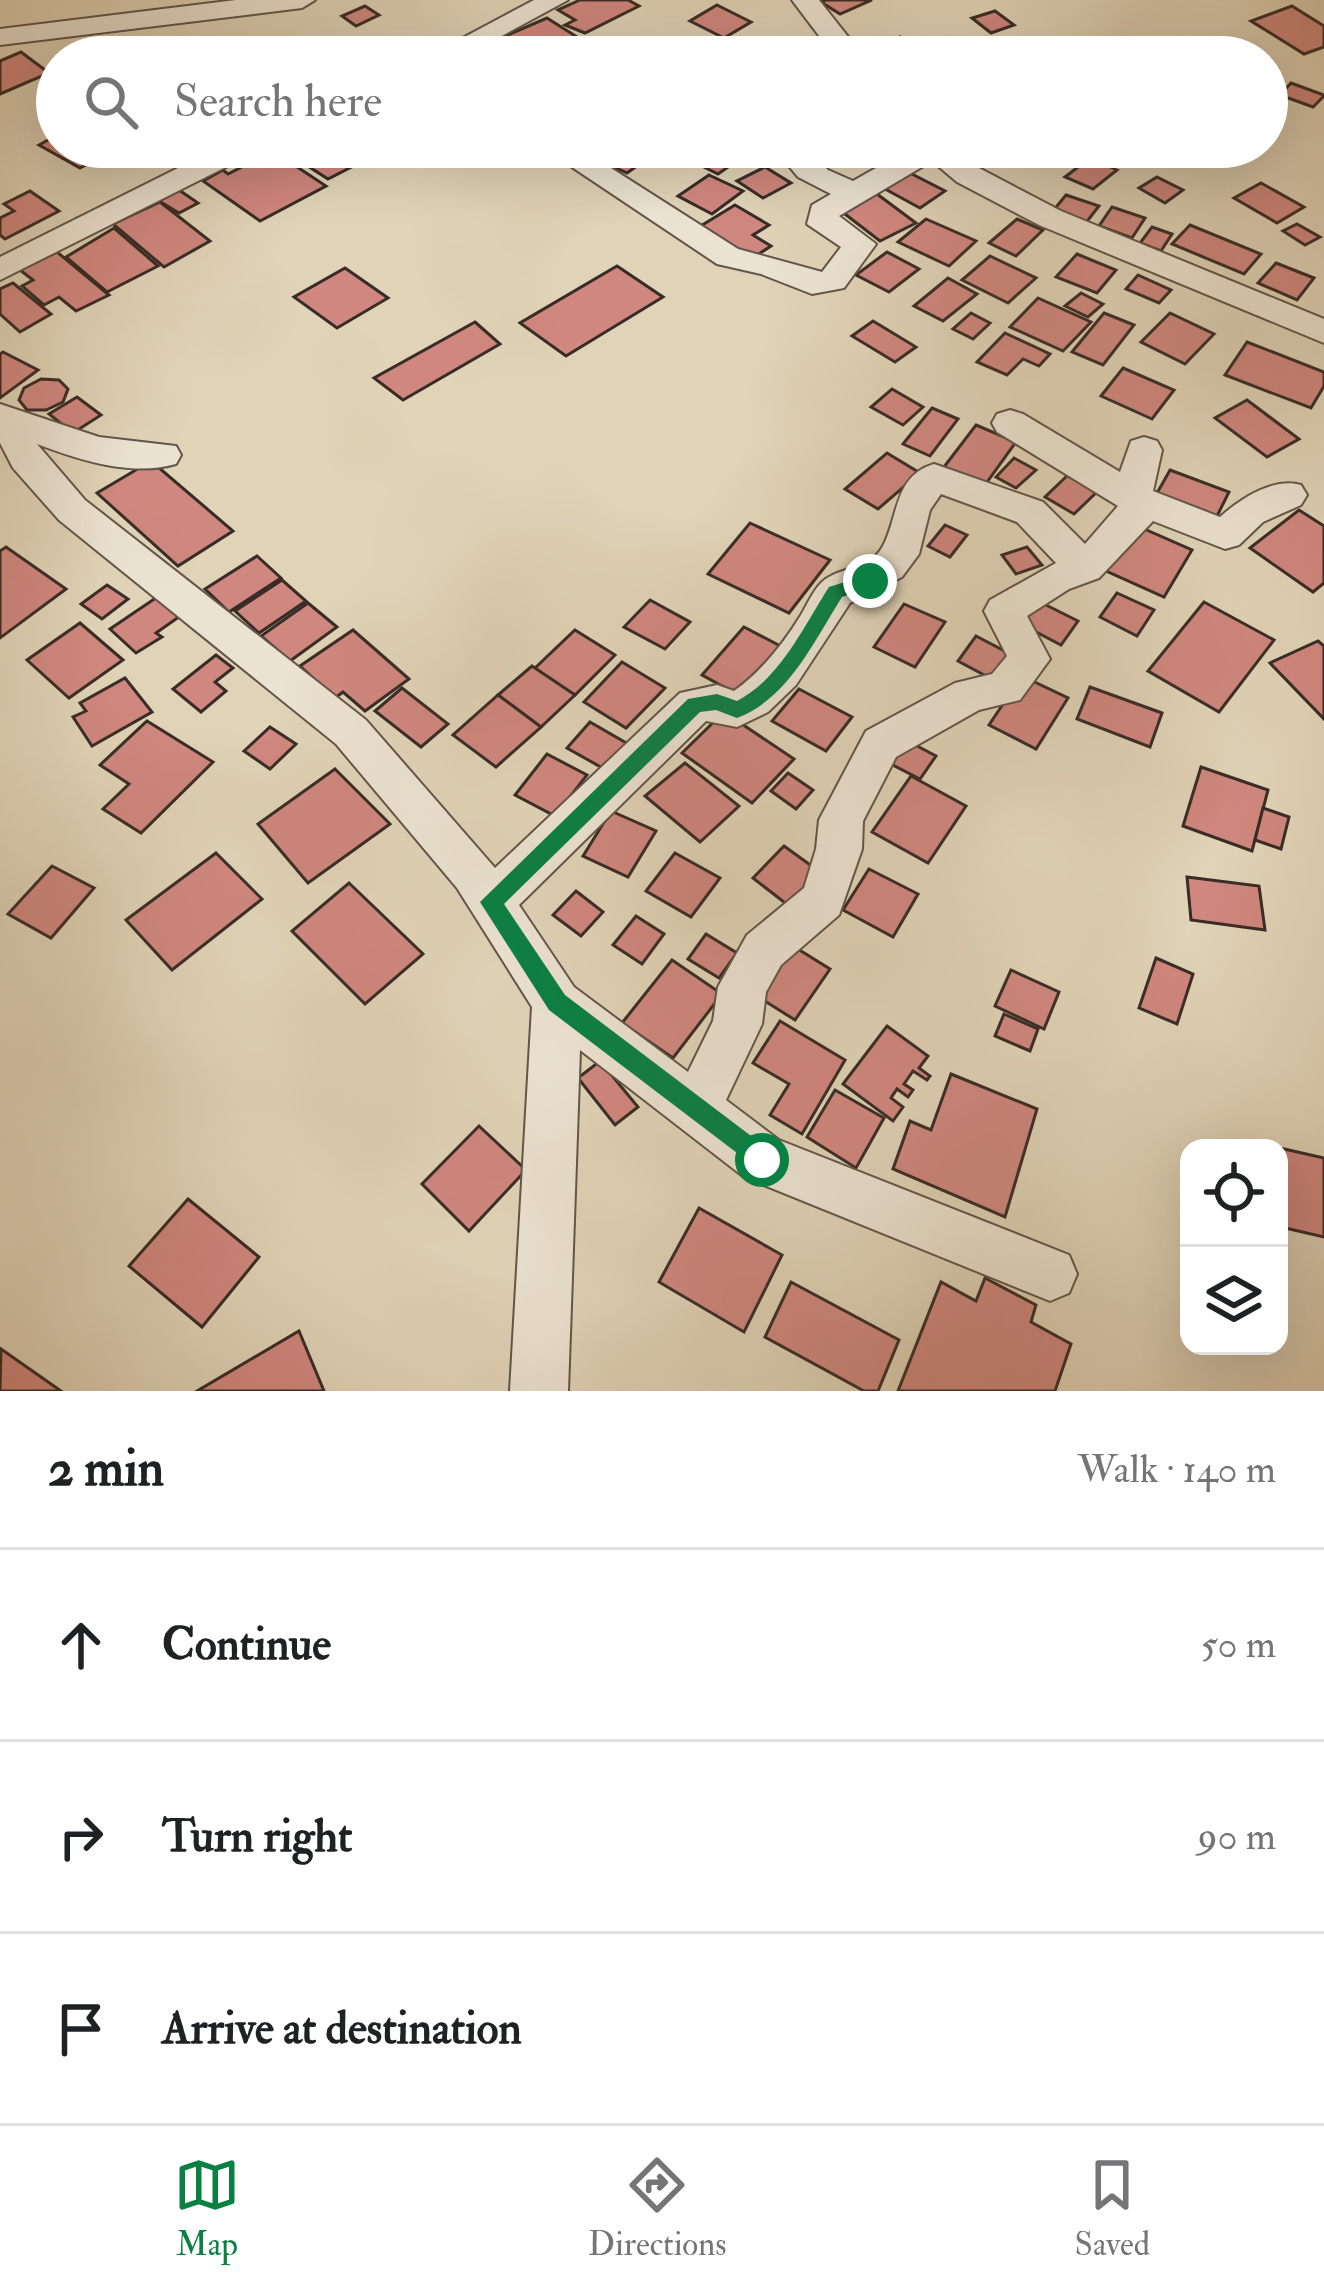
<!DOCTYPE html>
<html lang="en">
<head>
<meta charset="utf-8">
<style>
	:root { --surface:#fff; --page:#f2f2f2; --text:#202124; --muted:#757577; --line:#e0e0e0; --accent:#0b8043 }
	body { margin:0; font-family:"IM FELL Double Pica",serif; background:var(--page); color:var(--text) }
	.controls { position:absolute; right:36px; bottom:36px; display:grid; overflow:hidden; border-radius:24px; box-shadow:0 12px 48px #0002 }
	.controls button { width:108px; height:108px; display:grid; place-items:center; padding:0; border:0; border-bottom:3px solid var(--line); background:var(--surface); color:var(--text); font:60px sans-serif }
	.stop { position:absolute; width:36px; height:36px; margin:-27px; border:9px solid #0b8043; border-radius:50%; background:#fff }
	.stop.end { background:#0b8043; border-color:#fff; box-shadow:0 3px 12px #0008 }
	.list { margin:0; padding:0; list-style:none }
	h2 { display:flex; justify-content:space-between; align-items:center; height:156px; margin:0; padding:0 48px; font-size:51px }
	h2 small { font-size:39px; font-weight:400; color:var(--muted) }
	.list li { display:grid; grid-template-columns:78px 1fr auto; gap:36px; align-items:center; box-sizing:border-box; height:192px; padding:0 48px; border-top:3px solid var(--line) }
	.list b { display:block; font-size:45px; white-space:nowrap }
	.list em { font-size:39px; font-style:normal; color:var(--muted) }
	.icon { flex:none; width:66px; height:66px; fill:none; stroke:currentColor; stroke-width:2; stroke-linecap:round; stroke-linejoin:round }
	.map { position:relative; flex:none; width:1324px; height:1391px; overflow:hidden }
	.search { position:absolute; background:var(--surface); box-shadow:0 12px 48px #0002; left:36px; right:36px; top:36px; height:132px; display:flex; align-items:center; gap:30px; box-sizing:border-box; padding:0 42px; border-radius:66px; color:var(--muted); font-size:45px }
	.sheet { height:732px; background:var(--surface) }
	nav { display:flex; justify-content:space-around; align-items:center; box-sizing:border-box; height:168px; border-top:3px solid var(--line); background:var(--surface); font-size:33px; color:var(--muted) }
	nav a { display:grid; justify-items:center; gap:6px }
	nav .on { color:var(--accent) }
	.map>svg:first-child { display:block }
</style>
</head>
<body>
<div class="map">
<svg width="1324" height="1391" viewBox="0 0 1324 1391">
	<rect width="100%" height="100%" fill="#e0d3b7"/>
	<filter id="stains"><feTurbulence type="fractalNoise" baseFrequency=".00167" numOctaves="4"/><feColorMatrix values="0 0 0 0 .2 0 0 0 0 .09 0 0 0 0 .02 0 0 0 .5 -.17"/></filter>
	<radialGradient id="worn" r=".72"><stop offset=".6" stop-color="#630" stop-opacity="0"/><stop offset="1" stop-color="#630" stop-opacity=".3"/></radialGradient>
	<g fill="#d0877f" stroke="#382d26" stroke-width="3">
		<path d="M580 0H628L639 6 585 33 565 25 575 20 558 10Z"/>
		<path d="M826 0H872L840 14 821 2Z"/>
		<path d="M717 5 751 22 724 38 690 21Z"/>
		<path d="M365 6 379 15 356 26 342 16Z"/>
		<path d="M1292 6 1324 26V47L1304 54 1251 21Z"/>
		<path d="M995 11 1014 25 991 33 972 18Z"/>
		<path d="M547 18 577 37 530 57H518L494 41Z"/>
		<path d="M900 37 918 52 873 57 862 47Z"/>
		<path d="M627 38 636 44 644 41 660 51 647 57H621L615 53 622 50 613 44Z"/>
		<path d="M1167 38 1182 50 1158 56 1143 45Z"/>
		<path d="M173 42 191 57H132Z"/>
		<path d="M21 52 49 73 0 94V61Z"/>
		<path d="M1291 83 1324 95V96L1313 107 1280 95Z"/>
		<path d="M57 135V147H117L80 168 39 145Z"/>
		<path d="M326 147H335L359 163 328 179 300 161Z"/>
		<path d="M610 147H632L651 156 627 173 595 158Z"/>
		<path d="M703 147H719L741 158 718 174 686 158Z"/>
		<path d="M803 147H863L833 165Z"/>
		<path d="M273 151 326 186 260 221 203 181 223 170 228 174Z"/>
		<path d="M1090 158 1117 170 1093 189 1065 177Z"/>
		<path d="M765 167 791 183 763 198 737 181Z"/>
		<path d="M910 173 945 191 920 208 885 189Z"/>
		<path d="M709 175 743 191 712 214 678 196Z"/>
		<path d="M1157 177 1183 190 1165 203 1139 188Z"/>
		<path d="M1261 183 1304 207 1277 223 1234 198Z"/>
		<path d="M179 190 198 203 179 213 159 201Z"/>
		<path d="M30 191 59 211 5 239 0 235V218L14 211 4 204Z"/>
		<path d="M877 194 916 223 880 241 841 211Z"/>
		<path d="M1066 195 1099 206 1085 224 1052 212Z"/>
		<path d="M160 202 210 241 164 267 113 224Z"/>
		<path d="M735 205 769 225 753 235 771 246 751 259 699 227Z"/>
		<path d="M1112 207 1145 218 1132 238 1099 226Z"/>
		<path d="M926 219 976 241 949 266 898 242Z"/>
		<path d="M1017 219 1043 230 1016 256 989 243Z"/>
		<path d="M1297 224 1320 237 1305 245 1283 231Z"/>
		<path d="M1190 225 1261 254 1244 274 1172 244Z"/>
		<path d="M1152 227 1172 234 1161 251 1140 243Z"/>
		<path d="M114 228 158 266 107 292 66 257Z"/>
		<path d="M57 252 109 295 76 311 59 297 44 305 22 286 33 280 20 270Z"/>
		<path d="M887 252 919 269 889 292 856 275Z"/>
		<path d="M1077 254 1116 270 1097 293 1056 277Z"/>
		<path d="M990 256 1036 278 1008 303 962 280Z"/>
		<path d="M1276 263 1314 278 1297 300 1258 283Z"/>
		<path d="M617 266 663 297 566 356 520 323Z"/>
		<path d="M345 268 388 298 337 328 294 297Z"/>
		<path d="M1138 275 1171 290 1159 303 1126 289Z"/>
		<path d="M948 278 977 294 943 321 914 306Z"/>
		<path d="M13 283 51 314 20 332 0 314V289Z"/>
		<path d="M1081 293 1103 304 1088 317 1065 306Z"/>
		<path d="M1038 298 1091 322 1063 351 1010 327Z"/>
		<path d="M971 313 990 323 973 339 953 329Z"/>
		<path d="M1104 313 1134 325 1103 365 1072 352Z"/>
		<path d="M1170 313 1214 334 1185 364 1141 342Z"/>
		<path d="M873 321 916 347 895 362 852 336Z"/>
		<path d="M475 322 500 344 403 400 374 378Z"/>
		<path d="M1005 333 1050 354 1039 366 1023 359 1007 375 977 362Z"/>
		<path d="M1247 342 1324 372V386L1311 408 1225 375Z"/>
		<path d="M3 352 38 370 0 398V354Z"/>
		<path d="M1123 368 1174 390 1152 419 1101 396Z"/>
		<path d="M41 379 59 380 68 389 63 402 46 410H27L19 400 24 388Z"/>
		<path d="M892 389 923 407 903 425 871 407Z"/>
		<path d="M77 397 101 415 73 433 49 414Z"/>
		<path d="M1247 400 1299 439 1267 457 1215 418Z"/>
		<path d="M932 408 958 419 930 456 903 444Z"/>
		<path d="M976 425 1016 442 985 485 944 467Z"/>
		<path d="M887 453 920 473 878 509 845 489Z"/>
		<path d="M1014 458 1036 470 1016 488 996 477Z"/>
		<path d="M151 461 233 531 178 566 97 493Z"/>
		<path d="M1170 470 1229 492 1216 518 1156 495Z"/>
		<path d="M1071 472 1100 489 1074 514 1045 497Z"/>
		<path d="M1299 510 1324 526V583L1313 592 1250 548Z"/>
		<path d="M750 523 830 560 789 613 708 574Z"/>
		<path d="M1133 524 1192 550 1164 597 1104 570Z"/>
		<path d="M945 525 967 535 950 557 928 546Z"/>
		<path d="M6 547 66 589 0 638V551Z"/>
		<path d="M1027 547 1042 565 1016 574 1002 555Z"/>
		<path d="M257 556 281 578 229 612 205 589Z"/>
		<path d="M282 580 306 601 259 633 235 611Z"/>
		<path d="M107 585 128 599 102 619 81 604Z"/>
		<path d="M163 593 186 612 156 633 162 637 136 653 110 629Z"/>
		<path d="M1117 593 1154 610 1137 636 1100 617Z"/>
		<path d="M650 600 690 622 665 649 624 627Z"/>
		<path d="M1038 601 1078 621 1061 645 1021 624Z"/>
		<path d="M1204 602 1274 640 1219 712 1148 671Z"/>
		<path d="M308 603 337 627 290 661 261 636Z"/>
		<path d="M904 604 945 622 915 667 874 647Z"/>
		<path d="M80 623 123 660 69 698 27 660Z"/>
		<path d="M744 627 790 651 748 700 702 675Z"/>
		<path d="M353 630 409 679 365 711 343 692 335 698 300 666Z"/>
		<path d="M575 630 615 655 575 695 534 669Z"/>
		<path d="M976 636 1020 659 1001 684 958 661Z"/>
		<path d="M1318 641 1324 646V719L1270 663Z"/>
		<path d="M216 655 233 668 215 682 226 691 201 712 173 689Z"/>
		<path d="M622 662 665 688 626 728 584 702Z"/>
		<path d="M532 666 575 695 541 727 498 695Z"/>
		<path d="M1022 676 1068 698 1036 749 989 725Z"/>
		<path d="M125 678 152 712 92 746 73 717 86 711 80 703Z"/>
		<path d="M1090 687 1162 713 1150 747 1077 719Z"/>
		<path d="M402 688 448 724 421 747 375 711Z"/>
		<path d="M799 689 852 717 826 751 772 721Z"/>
		<path d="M498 695 541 727 496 767 453 735Z"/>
		<path d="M724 712 794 759 752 803 682 753Z"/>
		<path d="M147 721 213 762 141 833 103 809 129 784 100 765Z"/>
		<path d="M590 722 628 744 606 770 567 748Z"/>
		<path d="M270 727 296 744 270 769 244 751Z"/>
		<path d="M902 738 936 756 920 779 885 761Z"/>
		<path d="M547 754 587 775 555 816 515 795Z"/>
		<path d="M685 763 739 806 700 842 645 796Z"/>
		<path d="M1201 767 1268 790 1252 851 1183 826Z"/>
		<path d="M335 769 390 824 308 883 258 824Z"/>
		<path d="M788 773 813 790 796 809 771 791Z"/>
		<path d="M911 776 966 806 928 863 872 832Z"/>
		<path d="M1263 808 1289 817 1281 849 1255 840Z"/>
		<path d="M611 811 656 831 628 877 583 856Z"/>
		<path d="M784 846 820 872 789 906 753 878Z"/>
		<path d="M216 853 262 899 172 970 126 920Z"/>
		<path d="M675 853 720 878 691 917 646 891Z"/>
		<path d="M52 866 94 888 51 938 8 914Z"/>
		<path d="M869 869 918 894 893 937 843 910Z"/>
		<path d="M1187 877 1259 886 1265 930 1191 920Z"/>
		<path d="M349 883 423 954 365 1004 292 931Z"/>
		<path d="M576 891 603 912 581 936 553 915Z"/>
		<path d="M636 916 664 934 642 964 613 945Z"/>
		<path d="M706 934 737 953 719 978 688 959Z"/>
		<path d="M793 946 830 969 795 1020 757 996Z"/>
		<path d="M1156 958 1193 974 1177 1024 1139 1008Z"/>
		<path d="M672 960 722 994 673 1058 622 1023Z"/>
		<path d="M1011 970 1059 992 1044 1029 995 1006Z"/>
		<path d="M1004 1014 1038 1029 1030 1051 995 1036Z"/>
		<path d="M780 1021 845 1060 802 1134 770 1115 789 1084 753 1063Z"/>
		<path d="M887 1026 928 1056 919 1068 930 1076 927 1080 913 1071 904 1084 913 1090 908 1097 897 1089 891 1098 903 1107 893 1121 843 1084Z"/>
		<path d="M600 1061 638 1107 615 1125 578 1078Z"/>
		<path d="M951 1074 1037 1109 1005 1217 893 1169 910 1121 931 1130Z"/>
		<path d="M835 1090 884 1118 856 1168 807 1137Z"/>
		<path d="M479 1126 526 1170 469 1231 422 1184Z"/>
		<path d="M1280 1148 1324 1158V1237L1281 1227Z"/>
		<path d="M188 1199 259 1257 202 1327 129 1266Z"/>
		<path d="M699 1208 782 1255 744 1332 659 1282Z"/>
		<path d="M985 1278 1036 1305 1031 1322 1071 1344 1055 1391H898L941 1282 976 1301Z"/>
		<path d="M791 1282 899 1340 878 1391H864L765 1337Z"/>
		<path d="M299 1331 324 1391H197Z"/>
		<path d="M1 1349 61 1391H0Z"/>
	</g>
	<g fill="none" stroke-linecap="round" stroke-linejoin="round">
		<defs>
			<g id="minor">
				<path d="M236 0H315L302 8 0 45V29Z"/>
				<path d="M534 0H568L463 57H427Z"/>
				<path d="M792 0H819L864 57H835Z"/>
				<path d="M220 147H258L254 153 0 280V257Z"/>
				<path d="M542 147H578L738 249 822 272 841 247 807 224 812 205 831 194 798 177 773 147H803L828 170 853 181 913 147H951L979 168 1061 211 1324 319V343L1039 225 957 182 932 161 839 216 876 244 844 288 812 294 761 274 717 264Z"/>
				<path d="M0 404 99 437 176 446 181 455 176 464C131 477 79 460 37 444L85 500 366 720 495 868 680 693 717 685 734 691C762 671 783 644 801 615 807 605 813 591 821 583 838 566 870 571 883 546 899 515 894 476 934 464L1043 502 1085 544 1118 506 997 432 992 423 997 414 1010 410 1023 414 1120 472 1131 441 1144 437 1157 441 1162 450 1153 491 1220 517C1240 499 1273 477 1301 485L1307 495 1301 505 1263 522 1239 545 1225 549 1153 521 1099 578 1069 589 1027 616 1050 659 1020 700 979 710 896 757 863 821 862 849 839 915 781 965 766 992 762 1024 726 1100 779 1140 1069 1255 1077 1274 1069 1293 1050 1301 744 1177 580 1050 568 1391H510L532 1007 457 888 336 744 59 520 13 468 0 443ZM941 494 1017 522 1056 563 990 600 984 611 1007 656 992 674 955 683 866 731 819 820 816 849 804 888 747 935 718 987 713 1021 688 1072 574 987 519 905 706 721 737 727 768 712 796 685 850 603 902 577 919 554 930 510Z"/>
			</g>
		</defs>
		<use href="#minor" stroke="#62564a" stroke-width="4"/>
		<use href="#minor" fill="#ebe2d0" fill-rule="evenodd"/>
	</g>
	<path fill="#0b8043" d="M870 574 879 581 877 586 842 597C814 641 789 698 737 718L716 710 700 712 504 904 565 995 771 1151 774 1160 762 1172 549 1010 480 902 688 699 717 694 737 701C780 679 804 626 829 587Z"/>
	<rect width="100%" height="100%" filter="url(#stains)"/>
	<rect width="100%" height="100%" fill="url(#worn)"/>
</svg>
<div class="controls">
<button><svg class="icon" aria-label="locate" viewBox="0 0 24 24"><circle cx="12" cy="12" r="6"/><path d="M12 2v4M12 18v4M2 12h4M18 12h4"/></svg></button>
<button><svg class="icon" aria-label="layers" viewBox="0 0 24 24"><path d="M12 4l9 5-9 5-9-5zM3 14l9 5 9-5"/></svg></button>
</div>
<div class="stop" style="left:762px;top:1160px"></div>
<div class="stop end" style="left:870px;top:581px"></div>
<div class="search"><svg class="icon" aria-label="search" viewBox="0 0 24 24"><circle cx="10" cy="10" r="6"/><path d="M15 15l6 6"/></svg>Search here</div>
</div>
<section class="sheet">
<h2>2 min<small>Walk · 140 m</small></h2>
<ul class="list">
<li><svg class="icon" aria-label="ahead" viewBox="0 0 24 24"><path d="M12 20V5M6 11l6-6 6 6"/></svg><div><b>Continue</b></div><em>50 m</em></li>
<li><svg class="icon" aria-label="right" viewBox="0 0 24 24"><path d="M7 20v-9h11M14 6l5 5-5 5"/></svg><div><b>Turn right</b></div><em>90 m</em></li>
<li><svg class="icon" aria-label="arrive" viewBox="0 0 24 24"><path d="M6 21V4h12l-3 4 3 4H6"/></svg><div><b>Arrive at destination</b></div></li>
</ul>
</section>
<nav>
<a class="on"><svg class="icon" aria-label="map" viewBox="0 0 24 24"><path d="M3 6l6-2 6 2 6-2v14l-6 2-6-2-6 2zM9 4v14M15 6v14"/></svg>Map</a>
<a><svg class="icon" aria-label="directions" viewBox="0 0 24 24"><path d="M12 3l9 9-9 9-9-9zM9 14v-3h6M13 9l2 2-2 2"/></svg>Directions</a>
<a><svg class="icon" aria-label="saved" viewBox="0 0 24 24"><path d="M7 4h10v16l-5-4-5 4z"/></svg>Saved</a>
</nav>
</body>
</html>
